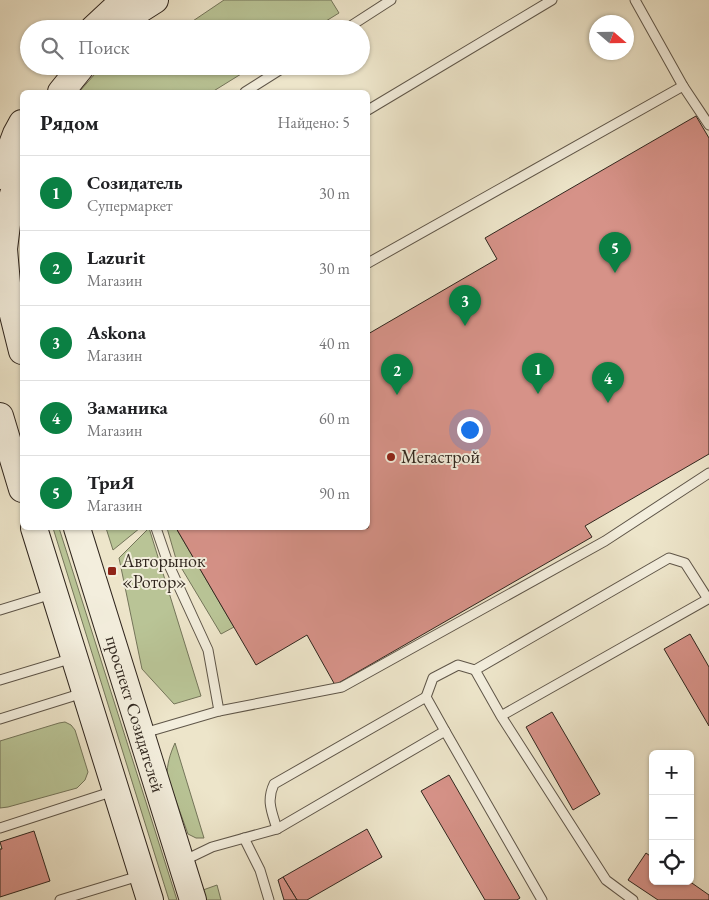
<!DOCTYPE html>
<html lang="ru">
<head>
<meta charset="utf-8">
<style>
	:root { --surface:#fff; --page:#f6f6f6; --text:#202124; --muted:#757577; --line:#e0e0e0; --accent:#0b8043 }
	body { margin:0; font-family:"EB Garamond",serif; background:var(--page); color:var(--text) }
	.controls { position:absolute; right:15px; bottom:15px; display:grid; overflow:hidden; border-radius:8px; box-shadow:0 1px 4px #0004 }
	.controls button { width:45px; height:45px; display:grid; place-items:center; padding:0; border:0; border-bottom:1px solid var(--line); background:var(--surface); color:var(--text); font:25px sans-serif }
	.compass { position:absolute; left:589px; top:15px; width:45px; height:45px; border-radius:50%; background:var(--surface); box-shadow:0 1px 4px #0004; rotate:110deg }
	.you { position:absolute; left:469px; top:429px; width:18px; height:18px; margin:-12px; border:4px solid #fff; border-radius:50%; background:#1a73e8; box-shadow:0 0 0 8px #1a73e833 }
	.badge { display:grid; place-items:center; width:32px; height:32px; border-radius:50%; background:var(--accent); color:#fff; font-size:16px; font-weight:700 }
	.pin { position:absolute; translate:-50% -41px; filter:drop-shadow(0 1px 2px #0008) }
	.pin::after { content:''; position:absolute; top:26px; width:18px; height:15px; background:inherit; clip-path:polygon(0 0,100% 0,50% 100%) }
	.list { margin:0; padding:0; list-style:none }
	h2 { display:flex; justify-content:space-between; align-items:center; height:65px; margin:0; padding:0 20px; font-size:21px }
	h2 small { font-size:16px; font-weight:400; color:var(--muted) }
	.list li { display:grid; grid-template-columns:32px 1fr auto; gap:15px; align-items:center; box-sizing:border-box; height:75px; padding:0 20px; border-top:1px solid var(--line) }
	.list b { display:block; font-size:19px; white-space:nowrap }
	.list p { margin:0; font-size:16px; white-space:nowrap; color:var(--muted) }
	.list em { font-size:16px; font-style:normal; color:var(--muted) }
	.icon { flex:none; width:28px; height:28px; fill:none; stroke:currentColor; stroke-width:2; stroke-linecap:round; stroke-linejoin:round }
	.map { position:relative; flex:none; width:709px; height:900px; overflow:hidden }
	.search { position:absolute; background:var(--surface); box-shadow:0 1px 4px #0004; left:20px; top:20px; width:350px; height:55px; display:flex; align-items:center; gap:12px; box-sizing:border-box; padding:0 18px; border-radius:28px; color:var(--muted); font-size:19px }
	.panel { position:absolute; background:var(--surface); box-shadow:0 1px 4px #0004; left:20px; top:90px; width:350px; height:440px; border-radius:8px }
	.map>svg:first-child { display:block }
</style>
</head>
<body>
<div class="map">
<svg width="709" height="900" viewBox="0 0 709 900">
	<rect width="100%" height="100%" fill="#ede5ca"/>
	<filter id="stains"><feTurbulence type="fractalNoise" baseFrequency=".004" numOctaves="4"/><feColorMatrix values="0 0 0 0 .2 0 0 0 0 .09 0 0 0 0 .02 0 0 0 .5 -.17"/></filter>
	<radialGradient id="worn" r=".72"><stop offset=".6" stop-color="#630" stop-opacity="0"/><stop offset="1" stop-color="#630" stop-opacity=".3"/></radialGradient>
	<g fill="#b9c496" stroke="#74755a">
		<path d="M224 0H331L339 13 313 29H181Z"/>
		<path d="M102 66H254L212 92H79Z"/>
		<path d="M53 528H59L177 900H169Z"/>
		<path d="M106 528H140L113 550Z"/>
		<path d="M149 528 201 696 174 704 142 669 119 558Z"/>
		<path d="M167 528H176L234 627 221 634 176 559Z"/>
		<path d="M65 722 71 725 75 730 88 772 85 780 77 788 8 807 0 808V741L59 723Z"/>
		<path d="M175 743 204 838H196L188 834 167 776C167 764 170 754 175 743Z"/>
		<path d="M217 885 221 900H206L203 890Z"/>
	</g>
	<g fill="#d69288" stroke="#30261e">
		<path d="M696 116 709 138V454L585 526 592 537 335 685 307 635 256 665 176 528H368V334L497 259 485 238Z"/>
		<path d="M690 634 709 667V726L664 649Z"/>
		<path d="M552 712 600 794 573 810 526 727Z"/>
		<path d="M449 775 520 898 517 900H485L421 791Z"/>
		<path d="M367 829 382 857 307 900H297L283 877Z"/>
		<path d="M34 831 50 881 0 897V849H2L0 842Z"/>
		<path d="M646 853 653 858V881H689L709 895V900H658L628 880Z"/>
		<path d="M283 877 297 900H284L278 880Z"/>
	</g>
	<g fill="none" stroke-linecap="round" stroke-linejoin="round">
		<defs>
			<g id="lane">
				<path d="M635 0 683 86 709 125"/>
				<path d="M346 29 391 0"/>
				<path d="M245 92 286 66"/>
				<path d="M368 110 552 0"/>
				<path d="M368 263 683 86"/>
				<path d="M156 528 168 563 208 650 219 711"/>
				<path d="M0 610 52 594"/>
				<path d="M0 680 73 658"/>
				<path d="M426 697 433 678 458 665 475 670"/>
				<path d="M501 716 708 599 685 563 669 558 475 670 501 716 606 880 633 900"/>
				<path d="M0 719 83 693"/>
				<path d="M144 733 219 711 342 687 605 541 709 473"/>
				<path d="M0 828 114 791"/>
				<path d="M277 829C272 812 266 801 274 784L426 697 445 731"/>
				<path d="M244 838 260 870 269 900"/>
				<path d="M183 861 212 847 277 829 445 731 542 900"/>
				<path d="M60 900 139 876"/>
			</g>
			<g id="secondary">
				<path d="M93 29 123 1"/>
				<path d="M115 29 133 14 155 0"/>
				<path d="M61 92 82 66"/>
				<path d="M22 164 9 208 4 249 8 295 22 351"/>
				<path d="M0 176 16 134 22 123"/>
				<path d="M0 416 22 489"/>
				<path d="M34 528 150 900"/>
				<path d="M77 528 193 900"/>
			</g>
		</defs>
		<use href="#lane" stroke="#5f5649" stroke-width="11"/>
		<use href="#secondary" stroke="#30261e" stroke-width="28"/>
		<use href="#lane" stroke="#f3eedd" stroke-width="9"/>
		<use href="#secondary" stroke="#f3eedd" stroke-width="26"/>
	</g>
	<g fill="#8f2418" stroke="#f3eedd" stroke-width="2">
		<circle cx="391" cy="457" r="5"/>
		<rect x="107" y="566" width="10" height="10" rx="2.5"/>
	</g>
	<g text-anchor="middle" stroke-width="4" stroke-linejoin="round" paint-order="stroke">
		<g font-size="18" fill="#30261e" stroke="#f3eedd" text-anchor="start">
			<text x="401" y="463">Мегастрой</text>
			<text x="122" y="567">Авторынок<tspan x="122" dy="21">«Ротор»</tspan></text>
		</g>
		<g font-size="18" fill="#30261e" stroke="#f3eedd">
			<text transform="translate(135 714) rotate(73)" y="6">проспект Созидателей</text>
		</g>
	</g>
	<rect width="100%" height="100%" filter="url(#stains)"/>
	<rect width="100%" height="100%" fill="url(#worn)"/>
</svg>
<div class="controls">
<button>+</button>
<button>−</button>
<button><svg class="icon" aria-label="locate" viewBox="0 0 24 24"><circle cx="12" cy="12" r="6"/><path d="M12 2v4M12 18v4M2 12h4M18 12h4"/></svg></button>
</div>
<svg class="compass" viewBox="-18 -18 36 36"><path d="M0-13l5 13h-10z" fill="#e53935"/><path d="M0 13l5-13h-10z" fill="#757577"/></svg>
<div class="you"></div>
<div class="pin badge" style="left:538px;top:394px">1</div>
<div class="pin badge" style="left:397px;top:395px">2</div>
<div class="pin badge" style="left:465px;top:326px">3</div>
<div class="pin badge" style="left:608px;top:403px">4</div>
<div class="pin badge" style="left:615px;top:273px">5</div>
<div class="search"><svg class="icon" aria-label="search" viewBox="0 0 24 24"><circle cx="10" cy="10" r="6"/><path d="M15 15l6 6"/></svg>Поиск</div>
<section class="panel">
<h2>Рядом<small>Найдено: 5</small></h2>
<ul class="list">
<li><span class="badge">1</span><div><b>Созидатель</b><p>Супермаркет</p></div><em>30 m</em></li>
<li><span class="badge">2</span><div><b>Lazurit</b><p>Магазин</p></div><em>30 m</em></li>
<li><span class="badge">3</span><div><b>Askona</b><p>Магазин</p></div><em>40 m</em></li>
<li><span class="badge">4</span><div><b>Заманика</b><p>Магазин</p></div><em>60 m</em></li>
<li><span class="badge">5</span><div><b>ТриЯ</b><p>Магазин</p></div><em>90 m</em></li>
</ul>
</section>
</div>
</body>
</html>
